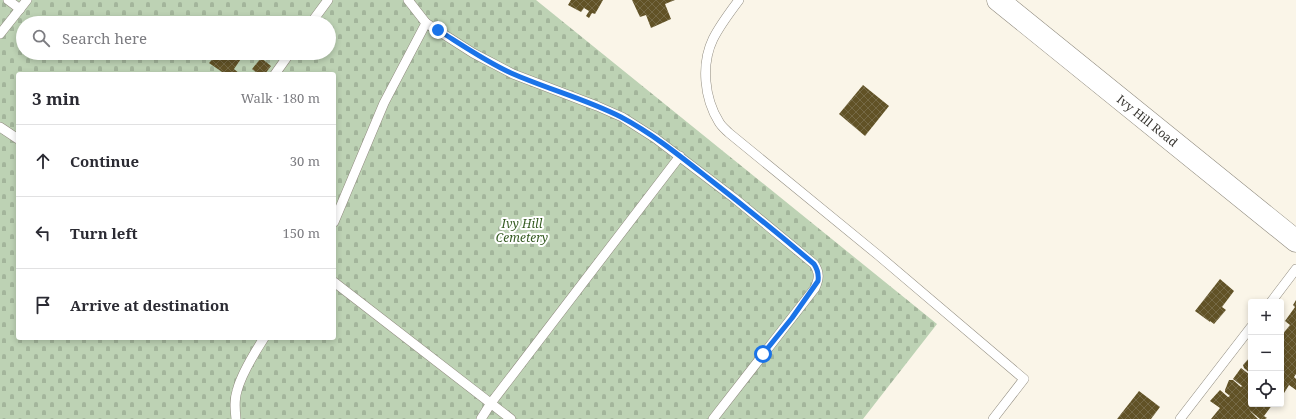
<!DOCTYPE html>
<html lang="en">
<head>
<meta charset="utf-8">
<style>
	:root { --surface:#fff; --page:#f2f2f3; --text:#2b2b33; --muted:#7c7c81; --line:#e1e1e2 }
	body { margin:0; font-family:"Noto Serif",serif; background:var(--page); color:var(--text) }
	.controls { position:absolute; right:12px; bottom:12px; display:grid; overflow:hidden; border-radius:4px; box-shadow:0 2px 6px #0003 }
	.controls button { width:36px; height:36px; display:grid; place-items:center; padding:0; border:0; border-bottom:1px solid var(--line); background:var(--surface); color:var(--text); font:20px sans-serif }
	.stop { position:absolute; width:12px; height:12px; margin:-9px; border:3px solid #1a73e8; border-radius:50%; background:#fff }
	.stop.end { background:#1a73e8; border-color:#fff; box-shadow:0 1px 4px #0008 }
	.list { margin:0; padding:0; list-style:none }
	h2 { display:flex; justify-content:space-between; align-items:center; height:52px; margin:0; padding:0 16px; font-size:17px }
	h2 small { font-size:13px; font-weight:400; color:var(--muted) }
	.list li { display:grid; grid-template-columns:26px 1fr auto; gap:12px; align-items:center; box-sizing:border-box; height:72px; padding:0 16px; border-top:1px solid var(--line) }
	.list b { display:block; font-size:15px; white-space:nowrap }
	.list em { font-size:13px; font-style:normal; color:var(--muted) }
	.icon { flex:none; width:22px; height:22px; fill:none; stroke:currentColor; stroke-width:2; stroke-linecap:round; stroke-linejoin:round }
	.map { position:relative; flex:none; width:1296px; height:419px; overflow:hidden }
	.search { position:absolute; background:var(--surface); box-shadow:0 2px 6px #0003; left:16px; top:16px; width:320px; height:44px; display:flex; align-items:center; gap:10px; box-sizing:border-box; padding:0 14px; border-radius:22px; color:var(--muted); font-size:15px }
	.panel { position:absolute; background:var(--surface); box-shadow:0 2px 6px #0003; left:16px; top:72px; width:320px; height:268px; border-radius:4px }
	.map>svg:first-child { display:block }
</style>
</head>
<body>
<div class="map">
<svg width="1296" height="419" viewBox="0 0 1296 419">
	<defs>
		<pattern id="cemetery-stones" width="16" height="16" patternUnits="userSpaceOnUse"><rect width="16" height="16" fill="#bdd2b4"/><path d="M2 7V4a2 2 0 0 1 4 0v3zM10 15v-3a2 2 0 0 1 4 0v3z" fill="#a3b59b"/></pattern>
		<pattern id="building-cross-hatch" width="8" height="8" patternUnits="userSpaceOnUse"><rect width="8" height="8" fill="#615226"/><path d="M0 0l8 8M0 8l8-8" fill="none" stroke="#756945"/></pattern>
	</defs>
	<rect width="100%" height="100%" fill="#faf5e8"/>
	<path fill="url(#cemetery-stones)" fill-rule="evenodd" d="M0 0H536L937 324 863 419H0ZM23 23H329V53H23ZM18 74H334V338H18Z"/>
	<g fill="url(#building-cross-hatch)">
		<path d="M571 0H603L595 14 592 13 589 18 586 16 589 11 584 8 581 12 568 5Z"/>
		<path d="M632 0H675L665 4 671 19 651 28 646 15 640 17Z"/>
		<path d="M226 53H245L234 69 240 74H225L209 63 215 56 221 60Z"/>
		<path d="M261 58 271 66 265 74H258L252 69Z"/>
		<path d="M863 85 889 106 865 136 839 114Z"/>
		<path d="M1220 279 1234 291 1222 307 1226 310 1214 324 1210 321V322L1195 311Z"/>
		<path d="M1296 300V374L1294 377 1296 379V390L1289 385 1281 398V336L1290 325 1285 321 1295 307 1293 305Z"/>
		<path d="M1250 357H1251V374L1244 368 1243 365Z"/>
		<path d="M1241 368 1250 375 1251 374V404H1273L1264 416 1267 418 1265 419H1260L1249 410 1258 419H1211L1220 408 1210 401 1220 390 1228 397 1230 396 1225 392V390L1229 380H1233L1241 387 1242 386 1233 379Z"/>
		<path d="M1139 391 1160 407 1151 419H1117Z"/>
	</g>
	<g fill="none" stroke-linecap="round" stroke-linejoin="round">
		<defs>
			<g id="lane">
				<path d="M8 0 20 9"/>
				<path d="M408 0 426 23 473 53 513 74 597 106 622 117 655 138 734 198 814 264C820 273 819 279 815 288L713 419"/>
				<path d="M739 0C730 12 720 25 713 39 701 64 704 98 719 122 721 126 726 130 729 133L878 255 1024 379 993 419"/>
				<path d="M311 23 328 0"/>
				<path d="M0 34 27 0"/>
				<path d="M275 74 290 53"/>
				<path d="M0 127 18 139"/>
				<path d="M334 222 384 103 426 23"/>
				<path d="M334 282 511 419"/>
				<path d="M1271 302 1296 269"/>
				<path d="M236 419C235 409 234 400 237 391 241 375 255 352 264 338"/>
				<path d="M481 419 491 403 680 156"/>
				<path d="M1180 419 1251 327"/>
			</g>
			<path id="secondary" d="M998 0 1296 241"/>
		</defs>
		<use href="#lane" stroke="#908b7f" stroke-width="10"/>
		<use href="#secondary" stroke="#908b7f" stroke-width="23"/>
		<use href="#lane" stroke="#fff" stroke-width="9"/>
		<use href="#secondary" stroke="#fff" stroke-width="22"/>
	</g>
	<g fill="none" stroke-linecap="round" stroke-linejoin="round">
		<path stroke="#1a73e8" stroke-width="5" d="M438 30C462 45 485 61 511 73 547 89 586 99 621 117 653 134 680 156 708 178 744 206 780 235 814 264 818 270 819 274 818 281L792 318 763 354"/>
	</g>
	<g text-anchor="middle" stroke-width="4" stroke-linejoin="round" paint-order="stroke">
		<g font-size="12" fill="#3a3833" stroke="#fff">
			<text transform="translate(1147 121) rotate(39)" y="4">Ivy Hill Road</text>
		</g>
		<g font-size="12" font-style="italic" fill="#355b22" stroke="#fff">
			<text x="522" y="228">Ivy Hill<tspan x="522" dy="14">Cemetery</tspan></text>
		</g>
	</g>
</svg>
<div class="controls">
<button>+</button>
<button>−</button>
<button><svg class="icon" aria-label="locate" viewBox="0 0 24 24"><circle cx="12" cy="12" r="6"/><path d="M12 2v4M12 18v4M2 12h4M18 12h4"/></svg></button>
</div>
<div class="stop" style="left:763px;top:354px"></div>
<div class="stop end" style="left:438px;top:30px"></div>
<div class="search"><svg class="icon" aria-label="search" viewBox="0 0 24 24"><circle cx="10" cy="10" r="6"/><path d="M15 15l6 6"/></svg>Search here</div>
<section class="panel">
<h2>3 min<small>Walk · 180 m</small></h2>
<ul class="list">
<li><svg class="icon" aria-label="ahead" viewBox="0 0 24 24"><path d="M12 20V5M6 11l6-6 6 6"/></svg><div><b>Continue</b></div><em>30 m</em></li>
<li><svg class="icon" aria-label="left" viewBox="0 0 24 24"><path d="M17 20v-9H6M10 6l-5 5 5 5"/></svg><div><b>Turn left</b></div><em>150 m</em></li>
<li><svg class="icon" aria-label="arrive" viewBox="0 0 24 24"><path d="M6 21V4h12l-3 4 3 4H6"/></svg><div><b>Arrive at destination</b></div></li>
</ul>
</section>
</div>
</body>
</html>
